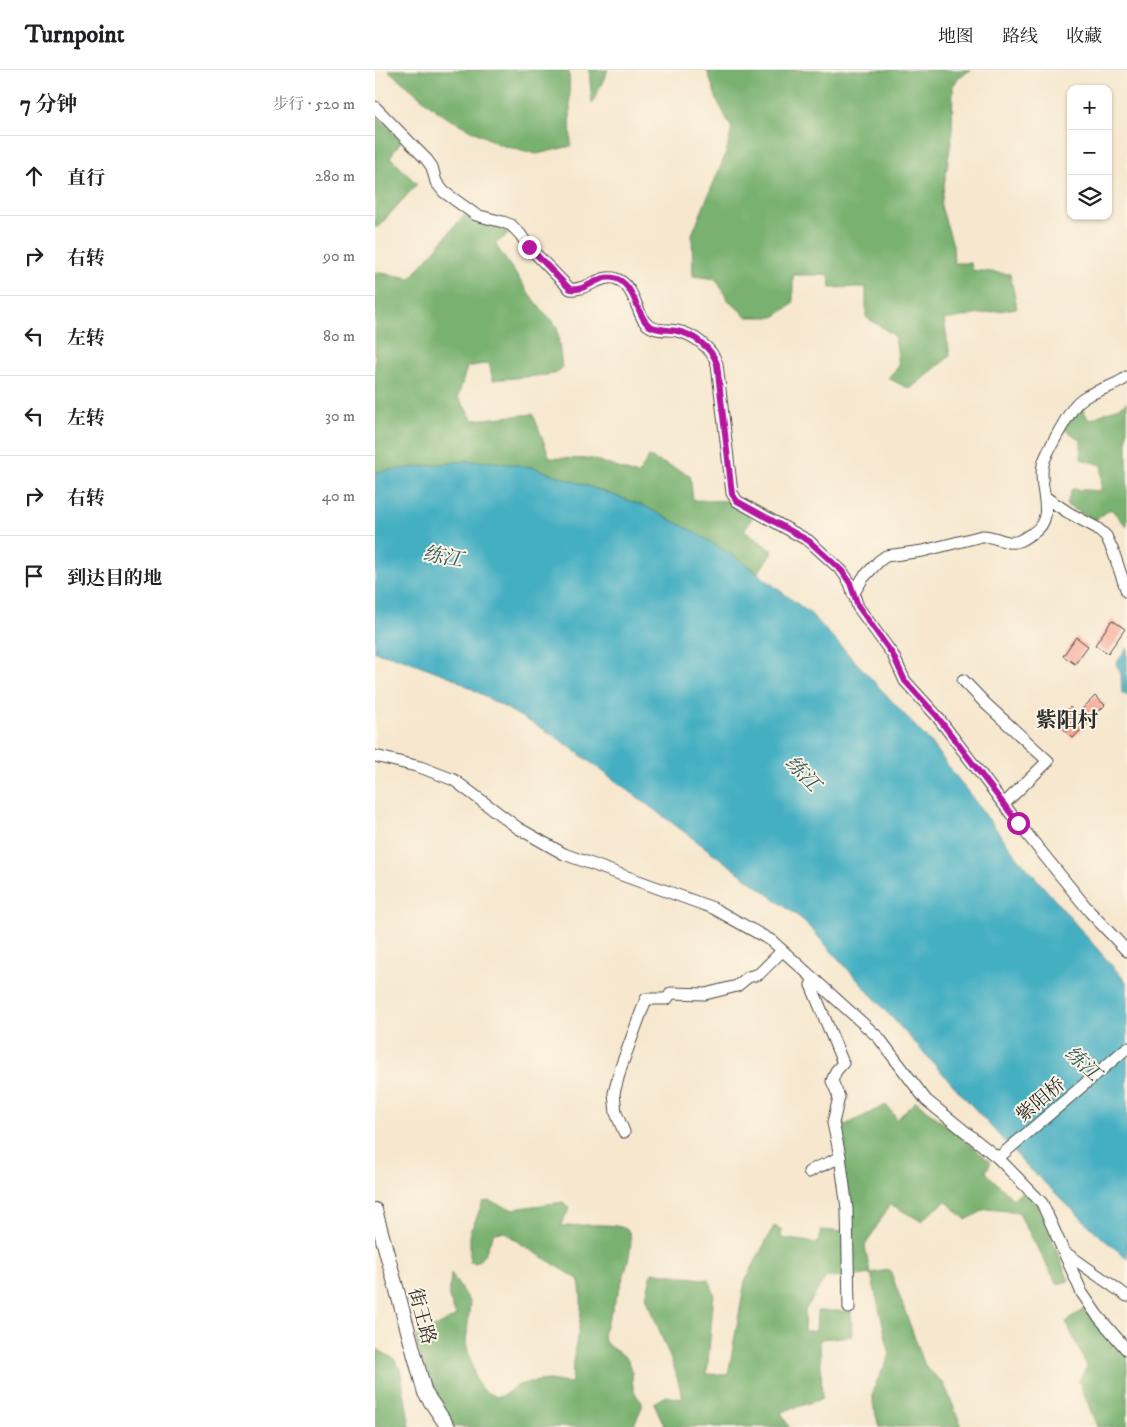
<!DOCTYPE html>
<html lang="zh">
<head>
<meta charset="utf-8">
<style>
	:root { --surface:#fff; --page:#f6f6f6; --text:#202124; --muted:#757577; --line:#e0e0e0 }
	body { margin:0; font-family:"IM FELL DW Pica","Noto Serif SC",serif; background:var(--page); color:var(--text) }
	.controls { position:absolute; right:15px; top:15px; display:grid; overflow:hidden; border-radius:10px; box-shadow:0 1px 4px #0004 }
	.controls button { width:45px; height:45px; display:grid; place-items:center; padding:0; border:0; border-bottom:1px solid var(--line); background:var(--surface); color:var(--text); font:25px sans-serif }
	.stop { position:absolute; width:15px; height:15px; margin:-11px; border:4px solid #b5179e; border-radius:50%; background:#fff }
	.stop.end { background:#b5179e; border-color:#fff; box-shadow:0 1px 5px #0008 }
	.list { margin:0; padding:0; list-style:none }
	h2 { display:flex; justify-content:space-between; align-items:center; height:65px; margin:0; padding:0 20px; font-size:21px }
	h2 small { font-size:16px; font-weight:400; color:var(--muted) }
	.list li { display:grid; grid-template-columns:32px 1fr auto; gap:15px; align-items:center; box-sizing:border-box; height:80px; padding:0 20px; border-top:1px solid var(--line) }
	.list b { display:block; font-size:19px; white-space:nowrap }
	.list em { font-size:16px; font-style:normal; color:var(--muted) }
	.icon { flex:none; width:28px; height:28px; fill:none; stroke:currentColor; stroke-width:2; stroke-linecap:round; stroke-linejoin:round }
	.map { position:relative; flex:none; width:752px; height:1357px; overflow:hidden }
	header { display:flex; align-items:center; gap:30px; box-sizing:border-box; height:70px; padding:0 25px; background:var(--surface); border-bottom:1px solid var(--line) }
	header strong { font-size:24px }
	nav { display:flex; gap:28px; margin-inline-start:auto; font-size:18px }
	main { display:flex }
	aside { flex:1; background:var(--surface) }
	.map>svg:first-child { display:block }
</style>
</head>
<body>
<header>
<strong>Turnpoint</strong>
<nav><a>地图</a><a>路线</a><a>收藏</a></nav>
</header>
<main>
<aside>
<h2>7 分钟<small>步行 · 520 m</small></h2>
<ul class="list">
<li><svg class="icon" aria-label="ahead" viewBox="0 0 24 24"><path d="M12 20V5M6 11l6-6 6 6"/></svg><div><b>直行</b></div><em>280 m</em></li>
<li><svg class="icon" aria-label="right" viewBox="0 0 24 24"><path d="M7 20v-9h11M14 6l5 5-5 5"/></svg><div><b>右转</b></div><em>90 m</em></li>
<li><svg class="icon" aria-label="left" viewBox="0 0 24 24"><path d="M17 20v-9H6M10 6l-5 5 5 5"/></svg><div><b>左转</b></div><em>80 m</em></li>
<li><svg class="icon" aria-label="left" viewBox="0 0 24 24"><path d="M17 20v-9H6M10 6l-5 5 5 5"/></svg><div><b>左转</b></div><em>30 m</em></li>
<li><svg class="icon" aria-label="right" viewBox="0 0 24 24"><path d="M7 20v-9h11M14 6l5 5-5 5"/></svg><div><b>右转</b></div><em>40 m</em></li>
<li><svg class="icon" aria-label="arrive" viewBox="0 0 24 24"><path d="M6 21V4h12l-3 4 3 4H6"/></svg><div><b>到达目的地</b></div></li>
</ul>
</aside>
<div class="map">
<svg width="752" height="1357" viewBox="0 0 752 1357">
	<rect width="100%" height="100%" fill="#fcf5e5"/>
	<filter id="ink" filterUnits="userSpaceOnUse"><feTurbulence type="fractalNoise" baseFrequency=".02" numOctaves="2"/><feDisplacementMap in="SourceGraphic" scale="10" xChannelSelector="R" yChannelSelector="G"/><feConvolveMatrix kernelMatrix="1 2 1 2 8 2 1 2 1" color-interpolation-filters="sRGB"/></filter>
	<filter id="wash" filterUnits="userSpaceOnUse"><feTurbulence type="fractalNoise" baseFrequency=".0096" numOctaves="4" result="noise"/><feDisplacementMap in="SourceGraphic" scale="20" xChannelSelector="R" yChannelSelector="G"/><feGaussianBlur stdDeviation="1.12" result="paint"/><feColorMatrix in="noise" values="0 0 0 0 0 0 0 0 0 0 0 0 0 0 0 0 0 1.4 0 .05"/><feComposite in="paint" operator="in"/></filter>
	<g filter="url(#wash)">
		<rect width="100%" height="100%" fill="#f6e7ce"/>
		<g fill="#78b16f" stroke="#526e4d">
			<path d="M13 0H194L196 76 162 84 125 75 67 45Z"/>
			<path d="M214 0H233L217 34Z"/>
			<path d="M332 0H596L584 7 578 16 577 65 566 136 578 175 579 193H596L597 200 635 204 642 238 569 250 575 286 535 319 513 308 524 296 520 266 491 247V217L455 218 454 205H418V234L399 247H372L352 229 341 209 318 206 317 164 350 86 357 59 342 30Z"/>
			<path d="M0 43 26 71 15 87 42 114 3 157H0Z"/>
			<path d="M89 145 136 162 120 174 160 232 182 257 187 298 180 304 118 310 114 293 92 297 83 327 98 350 158 344 175 388 218 389 263 405 274 387 315 405 318 430 356 431 377 448 369 461 398 481 383 503 365 490 267 435 157 397 119 392 91 391 0 402V202L36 208Z"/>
			<path d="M752 332V457L736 439 720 450 691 435 697 419 726 421 727 395 706 389V370L689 359 705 335 714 350 748 335Z"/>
			<path d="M541 1031 616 1092 611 1102 638 1129 649 1121 664 1137 694 1211 682 1214 643 1142 611 1139 591 1150 571 1131 546 1151 515 1134 490 1176 495 1203 515 1200 550 1296 569 1314 587 1357H504L498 1333V1323L501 1313 515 1285 496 1204 475 1207 461 1050 465 1049 470 1055 511 1035 522 1049Z"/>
			<path d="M113 1131 137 1139 188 1132 195 1138 185 1156C201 1156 238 1152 251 1159 269 1168 232 1248 228 1265 230 1280 247 1280 254 1292 262 1307 251 1316 267 1332V1337L258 1357H79L56 1320 40 1268 81 1246 74 1228 76 1203 95 1233 91 1273 101 1311 107 1320 122 1327 127 1326 144 1315 154 1312 175 1310 192 1313 197 1312C198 1305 197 1298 198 1292 202 1264 211 1236 203 1209L143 1172 130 1162 119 1163C113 1174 112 1187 100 1193L95 1192V1160L98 1156 108 1132Z"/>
			<path d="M399 1156 407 1160 406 1168 443 1173 446 1160 470 1162 471 1207H451L430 1240 429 1261H441L442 1241H476L477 1266 445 1269 447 1329 406 1342 414 1357H290L279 1333 290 1326 308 1329 300 1300 271 1227 277 1202 334 1210 339 1223 332 1304 353 1305 370 1211Z"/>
			<path d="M709 1239 729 1259 752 1286V1357H722L704 1311 712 1296 691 1252Z"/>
			<path d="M0 1278 19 1289 25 1298 35 1357H0Z"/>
		</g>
		<g fill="#44afc2" stroke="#386d76">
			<path d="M91 391 119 392 157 397 267 435 316 460 365 490 437 545 555 672 640 784 752 913V1188L727 1168 651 1095 428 850 180 666 76 607 25 588 0 582V402Z"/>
			<path d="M752 578V626L747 623 746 604 741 594Z"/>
		</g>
		<g id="blocks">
			<g fill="#f8a695">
				<path d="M737 550 750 559 733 583 720 575Z"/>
				<path d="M701 567 713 576 700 594 688 586Z"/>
				<path d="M720 626 730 635 698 668 678 649 686 641 689 644 695 637 702 644Z"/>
			</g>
		</g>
	</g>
	<g filter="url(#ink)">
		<use href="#blocks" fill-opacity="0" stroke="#494743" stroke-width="1"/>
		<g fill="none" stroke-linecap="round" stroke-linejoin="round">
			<defs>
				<g id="minor">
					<path d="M0 37 52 90 57 97 61 112 69 122 101 145 128 152 136 155 145 164 154 177 195 219C211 221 225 205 239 208 258 213 261 239 269 251 277 262 291 259 302 261 318 264 337 278 342 294L357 423 362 431 434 471 467 501 475 513 483 537 518 585 530 611 561 645 643 753 715 842 752 881"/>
					<path d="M670 427 694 443 722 458 731 466 738 481 752 522"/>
					<path d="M478 524 488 508 504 491 511 486 548 481 607 466C620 465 631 476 644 471 649 469 653 465 658 463 683 447 662 418 668 395 670 384 692 347 699 337 711 320 736 320 752 307"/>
					<path d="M588 610 611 634 673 691 629 734"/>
					<path d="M0 686 45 697 79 710 143 758 189 784 338 838 397 871 504 968 551 1030 623 1088 667 1133 707 1223 722 1245 752 1280"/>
					<path d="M249 1062 241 1043 239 1023 246 997 271 929H292L296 923 330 924 362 916 373 907 384 904 407 881"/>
					<path d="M465 1086 472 1139 474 1238"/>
					<path d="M623 1088 752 978"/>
					<path d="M434 1102C444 1095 456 1094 465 1086L458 1053 464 1027 457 1011 461 1001 468 993 436 915 439 909"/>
					<path d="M688 1181 752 1226"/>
				</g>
				<path id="major" d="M0 1140 50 1323 73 1357"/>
			</defs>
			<use href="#minor" stroke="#494743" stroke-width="13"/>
			<use href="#major" stroke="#494743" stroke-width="16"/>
			<use href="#minor" stroke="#fff" stroke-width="11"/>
			<use href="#major" stroke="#fff" stroke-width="14"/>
		</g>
	</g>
	<g fill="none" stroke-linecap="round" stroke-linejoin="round" filter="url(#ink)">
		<path stroke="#b5179e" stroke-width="6" d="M154 177 195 219C211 222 224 204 239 208 261 213 262 249 275 256 284 261 293 259 302 261 318 264 337 278 342 294L357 424 362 431 434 471 467 501 475 513 483 536 518 585 530 611 561 645 643 753"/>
	</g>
	<g text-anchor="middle" stroke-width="4" stroke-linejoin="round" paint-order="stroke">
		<g font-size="19" fill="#2b2b2b" stroke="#fcf5e5">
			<text transform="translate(665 1029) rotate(-40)" y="7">紫阳桥</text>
			<text transform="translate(48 1246) rotate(75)" y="7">街王路</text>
		</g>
		<g font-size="20" font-style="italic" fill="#345960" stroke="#fcf5e5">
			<text transform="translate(68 486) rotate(10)" y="7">练江</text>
			<text transform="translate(428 703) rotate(47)" y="7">练江</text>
			<text transform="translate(708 993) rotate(42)" y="7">练江</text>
		</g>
		<g font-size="21" font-weight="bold" fill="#2b2b2b" stroke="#fcf5e5">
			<text x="692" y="657">紫阳村</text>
		</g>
	</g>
</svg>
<div class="controls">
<button>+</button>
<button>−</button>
<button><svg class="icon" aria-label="layers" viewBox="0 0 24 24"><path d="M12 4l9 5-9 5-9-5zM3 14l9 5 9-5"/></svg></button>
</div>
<div class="stop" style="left:643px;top:753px"></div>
<div class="stop end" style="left:154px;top:177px"></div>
</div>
</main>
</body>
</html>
